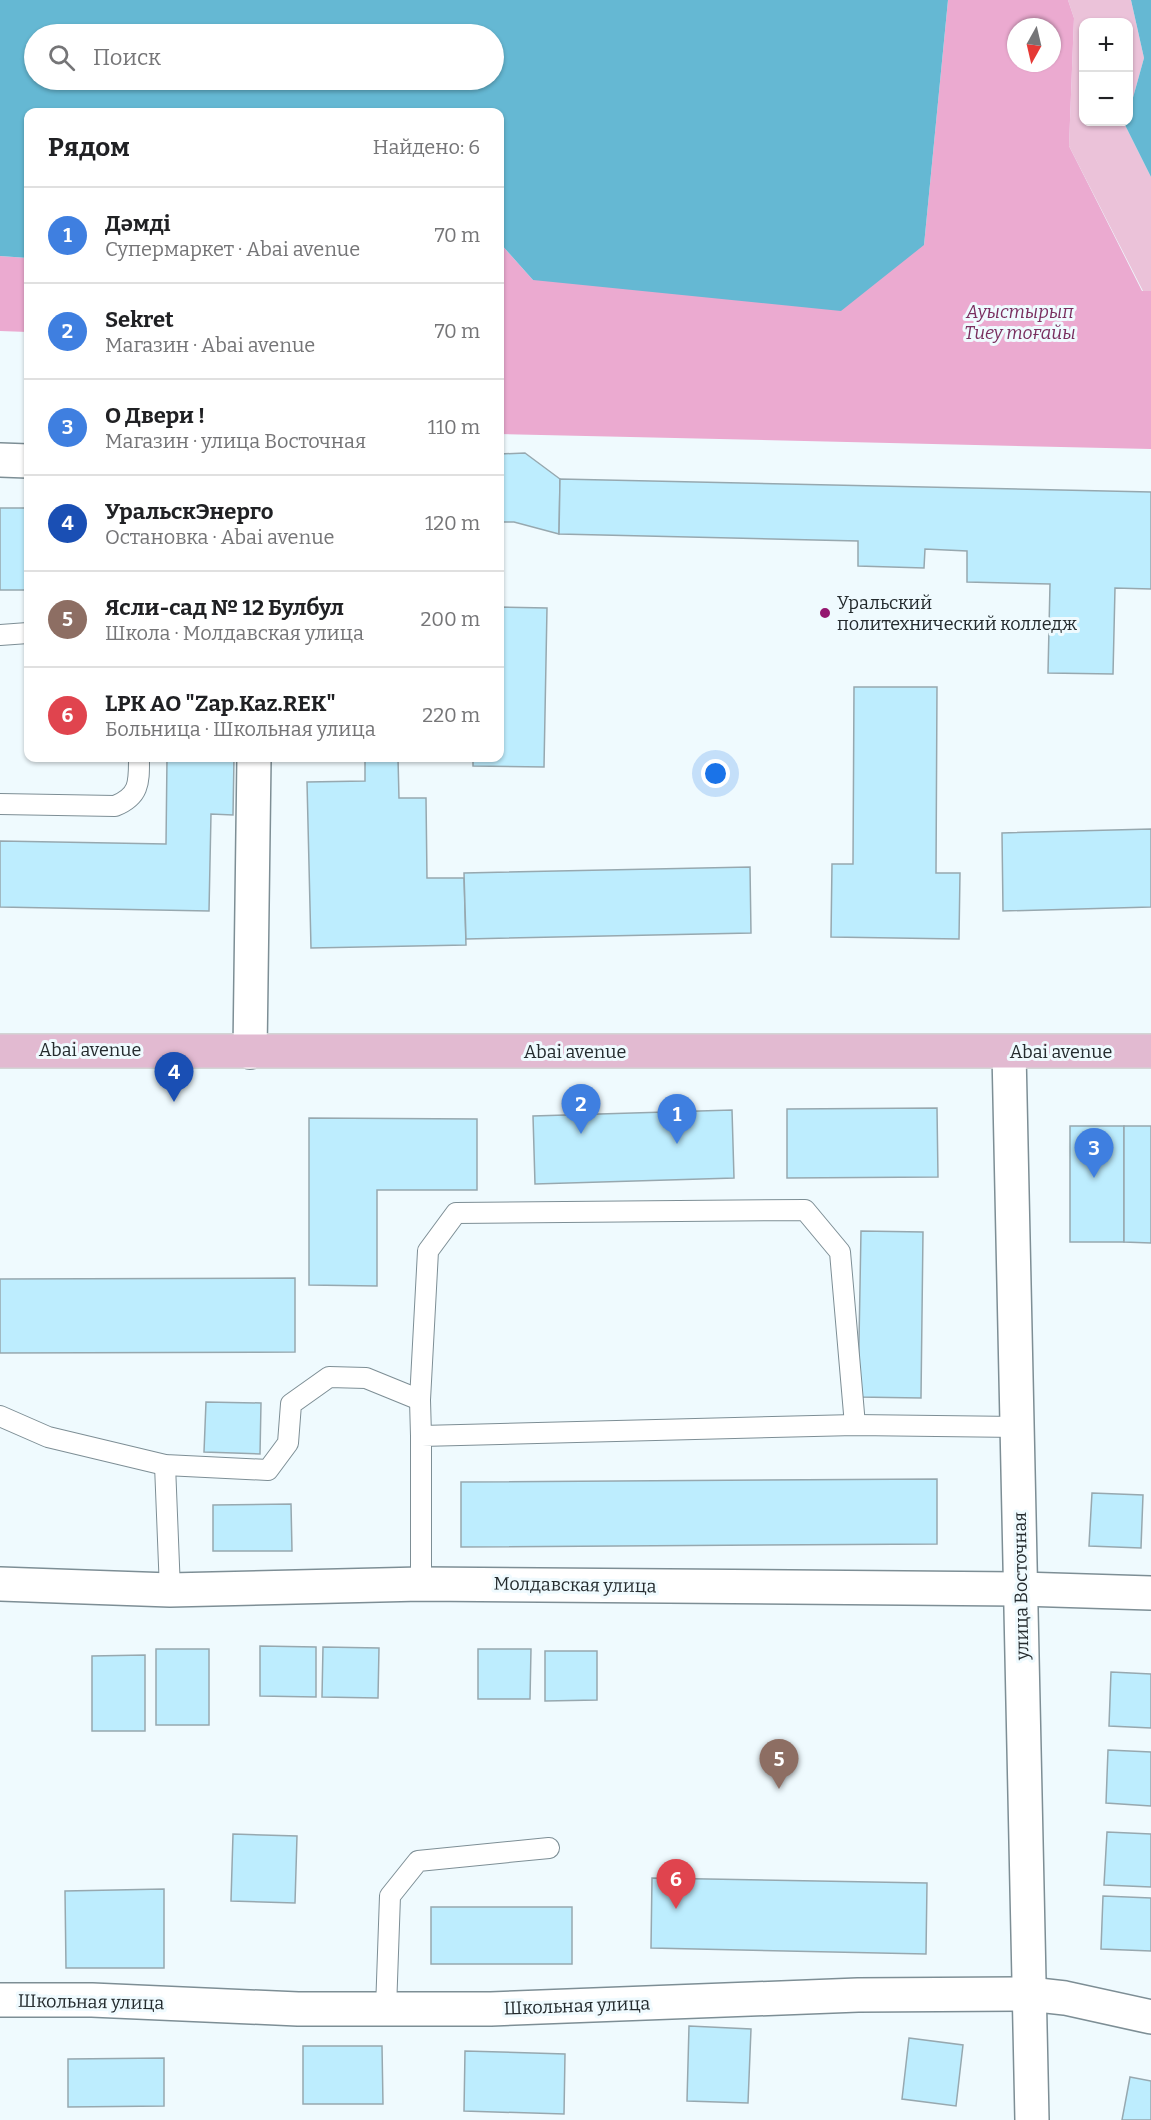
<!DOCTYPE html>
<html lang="ru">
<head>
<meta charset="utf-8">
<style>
	:root { --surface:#fff; --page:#f6f6f6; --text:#202124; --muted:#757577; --line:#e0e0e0; --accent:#0f766e }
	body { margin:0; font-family:Bitter,serif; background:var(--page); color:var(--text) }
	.controls { position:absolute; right:18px; top:18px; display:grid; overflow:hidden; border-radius:12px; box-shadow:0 2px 4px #0004 }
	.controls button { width:54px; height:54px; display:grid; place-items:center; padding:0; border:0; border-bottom:2px solid var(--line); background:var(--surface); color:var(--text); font:30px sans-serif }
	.compass { position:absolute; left:1007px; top:18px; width:54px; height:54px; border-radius:50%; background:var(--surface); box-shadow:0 2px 4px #0004; rotate:188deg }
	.you { position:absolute; left:716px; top:774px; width:21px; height:21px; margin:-15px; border:4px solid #fff; border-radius:50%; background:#1a73e8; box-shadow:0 0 0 9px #1a73e833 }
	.badge { display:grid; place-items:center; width:39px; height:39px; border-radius:50%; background:var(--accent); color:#fff; font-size:20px; font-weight:700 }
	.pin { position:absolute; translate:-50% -50px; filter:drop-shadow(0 2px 3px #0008) }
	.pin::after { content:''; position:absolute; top:32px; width:21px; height:18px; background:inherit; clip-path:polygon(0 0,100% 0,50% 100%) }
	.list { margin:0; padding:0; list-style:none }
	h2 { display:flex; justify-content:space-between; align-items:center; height:78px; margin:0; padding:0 24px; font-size:26px }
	h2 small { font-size:20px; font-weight:400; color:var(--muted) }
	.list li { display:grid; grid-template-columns:39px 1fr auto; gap:18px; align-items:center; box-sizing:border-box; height:96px; padding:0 24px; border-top:2px solid var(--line) }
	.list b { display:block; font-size:22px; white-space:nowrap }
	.list p { margin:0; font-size:20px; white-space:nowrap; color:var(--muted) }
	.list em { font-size:20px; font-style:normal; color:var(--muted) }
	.icon { flex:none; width:33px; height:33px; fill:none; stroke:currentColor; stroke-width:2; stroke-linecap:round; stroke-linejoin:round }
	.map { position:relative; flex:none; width:1151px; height:2120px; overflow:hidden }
	.search { position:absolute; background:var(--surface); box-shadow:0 2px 4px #0004; left:24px; top:24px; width:480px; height:66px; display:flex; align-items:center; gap:15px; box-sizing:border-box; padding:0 21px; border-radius:33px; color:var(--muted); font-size:22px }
	.panel { position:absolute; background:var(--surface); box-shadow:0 2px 4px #0004; left:24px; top:108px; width:480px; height:654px; border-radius:12px }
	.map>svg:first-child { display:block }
</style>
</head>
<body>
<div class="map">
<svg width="1151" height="2120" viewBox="0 0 1151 2120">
	<rect width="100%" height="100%" fill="#effafe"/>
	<path fill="#ebc2d9" d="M1068 0H1131L1144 58 1129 112 1128 22H1084V122H1126L1125 125 1151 177V291H1143L1069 146 1074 18Z"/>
	<g fill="#ebaad0" fill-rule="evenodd">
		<path d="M948 0H1068L1074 18 1069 146 1142 291H1151V449L500 434V243L533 280 924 245ZM1016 27H1052V63H1016Z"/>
		<path d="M0 256 28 258V332L0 331Z"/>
	</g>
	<g fill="#65b8d3" fill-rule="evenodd">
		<path d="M0 0H948L924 245 841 311 533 280 500 243V112H28V258L0 256ZM34 34H494V80H34Z"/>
		<path d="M1131 0H1151V177L1125 125 1126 122H1128L1129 112 1144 58Z"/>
	</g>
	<g fill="#bdedfe" stroke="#97a8af" stroke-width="1.5">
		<path d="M525 453 560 479 559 534 514 522H500V454Z"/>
		<path d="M560 479 1151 492V589L1115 588 1113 674 1048 673 1050 584 967 582V551L925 549 924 568 858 566V541L559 534Z"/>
		<rect x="0" y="508" width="28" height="82"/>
		<path d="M500 607 547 608 544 767 473 766V758H500Z"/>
		<path d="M854 687H937L936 873H960L959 939 831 937 832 864H853Z"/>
		<path d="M167 758H234L233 815 211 814 209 911 0 907V841L166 844Z"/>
		<path d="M365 758H398L399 798H426L427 878H464L466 945 311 948 307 782 365 781Z"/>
		<path d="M1151 829V907L1003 911 1002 833Z"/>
		<path d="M750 867 751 933 466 939 464 873Z"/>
		<path d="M937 1108 938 1177 787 1178V1109Z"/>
		<path d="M732 1110 734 1178 535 1184 533 1116Z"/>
		<path d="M309 1118 477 1119V1190H377V1286L309 1285Z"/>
		<rect x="1070" y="1126" width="54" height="116"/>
		<path d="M1124 1126H1151V1243L1124 1242Z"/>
		<path d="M861 1231 923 1232 921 1398 858 1397Z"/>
		<path d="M295 1278V1352L0 1353V1279Z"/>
		<path d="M206 1402 261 1403 260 1454 204 1452Z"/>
		<path d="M937 1479V1544L461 1547V1482Z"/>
		<path d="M1092 1493 1143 1495 1141 1548 1089 1546Z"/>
		<path d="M291 1504 292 1551H213V1505Z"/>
		<path d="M260 1646 316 1647V1697L260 1696Z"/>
		<path d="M323 1647 379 1648 378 1698 322 1697Z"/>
		<rect x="156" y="1649" width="53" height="76"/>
		<path d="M478 1649H531L530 1699H478Z"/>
		<path d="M545 1651H597V1700L545 1701Z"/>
		<path d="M145 1655V1731H92V1656Z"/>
		<path d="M1111 1672 1151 1674V1728L1109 1726Z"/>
		<path d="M1108 1750 1151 1752V1806L1106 1803Z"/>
		<path d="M1107 1832 1151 1834V1887L1104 1885Z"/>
		<path d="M233 1834 297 1836 295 1903 231 1901Z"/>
		<path d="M652 1878 927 1883 926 1954 651 1948Z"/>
		<path d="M164 1889V1968H66L65 1891Z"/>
		<path d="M1103 1896 1151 1898V1951L1101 1949Z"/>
		<rect x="431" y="1907" width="141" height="57"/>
		<path d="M689 2026 751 2029 748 2103 687 2101Z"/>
		<path d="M909 2038 963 2045 956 2106 902 2099Z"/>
		<path d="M303 2046H382L383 2104H303Z"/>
		<path d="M465 2051 565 2054 564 2114 464 2111Z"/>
		<path d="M164 2058V2106L68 2107V2059Z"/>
		<path d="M1130 2077 1151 2081V2120H1122Z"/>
	</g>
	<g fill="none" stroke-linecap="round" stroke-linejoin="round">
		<defs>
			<g id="service">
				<path d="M0 635 28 633"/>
				<path d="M0 804 115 806C140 796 139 782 139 758"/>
				<path d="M0 1416 48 1437 165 1465 268 1470 288 1443 291 1404 329 1377 366 1378 420 1400"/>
				<path d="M421 1436 420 1400 428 1251 456 1213 805 1210 840 1252 855 1425"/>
				<path d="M165 1465 170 1590"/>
				<path d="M421 1584V1436L855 1425 1018 1427"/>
				<path d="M386 2009 390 1896 418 1861 549 1848"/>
			</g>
			<g id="minor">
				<path d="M0 460 28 461"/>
				<path d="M250 1052 254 758"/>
				<path d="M1009 1052 1032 2120"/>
				<path d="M0 1584 170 1590 421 1584 1021 1589 1151 1593"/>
				<path d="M0 2000H92L298 2009H491L858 1995 1029 1994 1065 1998 1151 2017"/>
			</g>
			<path id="primary" d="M0 1051H1151"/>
		</defs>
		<use href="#service" stroke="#7d8e95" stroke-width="22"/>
		<use href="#minor" stroke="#7d8e95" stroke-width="36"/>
		<use href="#primary" stroke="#d3d5d5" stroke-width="36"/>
		<use href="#service" stroke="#fff" stroke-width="20"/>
		<use href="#minor" stroke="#fff" stroke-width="33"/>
		<use href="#primary" stroke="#e2bad1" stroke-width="33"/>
	</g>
	<circle fill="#94166f" stroke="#effafe" stroke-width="2" cx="825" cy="613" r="6"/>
	<g text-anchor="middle" stroke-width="6" stroke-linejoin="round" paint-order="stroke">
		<g font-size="18" font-style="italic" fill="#792e5f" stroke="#effafe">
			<text x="1020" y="318">Ауыстырып<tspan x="1020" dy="21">Тиеу тоғайы</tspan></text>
		</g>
		<g font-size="18" fill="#242b2e" stroke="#effafe" text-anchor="start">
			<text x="837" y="609">Уральский<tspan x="837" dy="21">политехнический колледж</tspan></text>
		</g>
		<g font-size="18" fill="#242b2e" stroke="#effafe">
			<text x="90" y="1056">Abai avenue</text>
			<text x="575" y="1058">Abai avenue</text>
			<text x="1061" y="1058">Abai avenue</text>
			<text transform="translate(575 1585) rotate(1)" y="6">Молдавская улица</text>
			<text transform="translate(1021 1586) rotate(-91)" y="6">улица Восточная</text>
			<text transform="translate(91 2002) rotate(1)" y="6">Школьная улица</text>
			<text transform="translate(577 2006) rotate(-2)" y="6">Школьная улица</text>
		</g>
	</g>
</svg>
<div class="controls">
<button>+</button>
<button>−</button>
</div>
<svg class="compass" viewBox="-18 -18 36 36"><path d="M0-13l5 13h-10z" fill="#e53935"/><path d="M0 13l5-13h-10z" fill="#757577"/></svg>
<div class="you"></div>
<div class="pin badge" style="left:677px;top:1144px;background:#3f7fe0">1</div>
<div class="pin badge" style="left:581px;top:1134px;background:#3f7fe0">2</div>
<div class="pin badge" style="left:1094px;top:1178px;background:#3f7fe0">3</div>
<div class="pin badge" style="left:174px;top:1102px;background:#1a4fb4">4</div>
<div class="pin badge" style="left:779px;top:1789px;background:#8d6e63">5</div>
<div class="pin badge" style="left:676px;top:1909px;background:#e0444e">6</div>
<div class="search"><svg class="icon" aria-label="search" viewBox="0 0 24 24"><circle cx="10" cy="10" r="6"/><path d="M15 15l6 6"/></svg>Поиск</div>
<section class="panel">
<h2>Рядом<small>Найдено: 6</small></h2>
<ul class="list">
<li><span class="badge" style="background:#3f7fe0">1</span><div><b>Дəмді</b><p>Супермаркет · Abai avenue</p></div><em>70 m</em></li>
<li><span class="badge" style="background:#3f7fe0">2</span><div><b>Sekret</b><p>Магазин · Abai avenue</p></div><em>70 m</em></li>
<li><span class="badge" style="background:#3f7fe0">3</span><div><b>О Двери !</b><p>Магазин · улица Восточная</p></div><em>110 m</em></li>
<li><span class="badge" style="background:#1a4fb4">4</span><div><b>УральскЭнерго</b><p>Остановка · Abai avenue</p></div><em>120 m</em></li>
<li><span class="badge" style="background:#8d6e63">5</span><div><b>Ясли-сад № 12 Булбул</b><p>Школа · Молдавская улица</p></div><em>200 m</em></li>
<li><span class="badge" style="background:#e0444e">6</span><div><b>LPK AO &quot;Zap.Kaz.REK&quot;</b><p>Больница · Школьная улица</p></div><em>220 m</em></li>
</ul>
</section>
</div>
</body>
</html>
